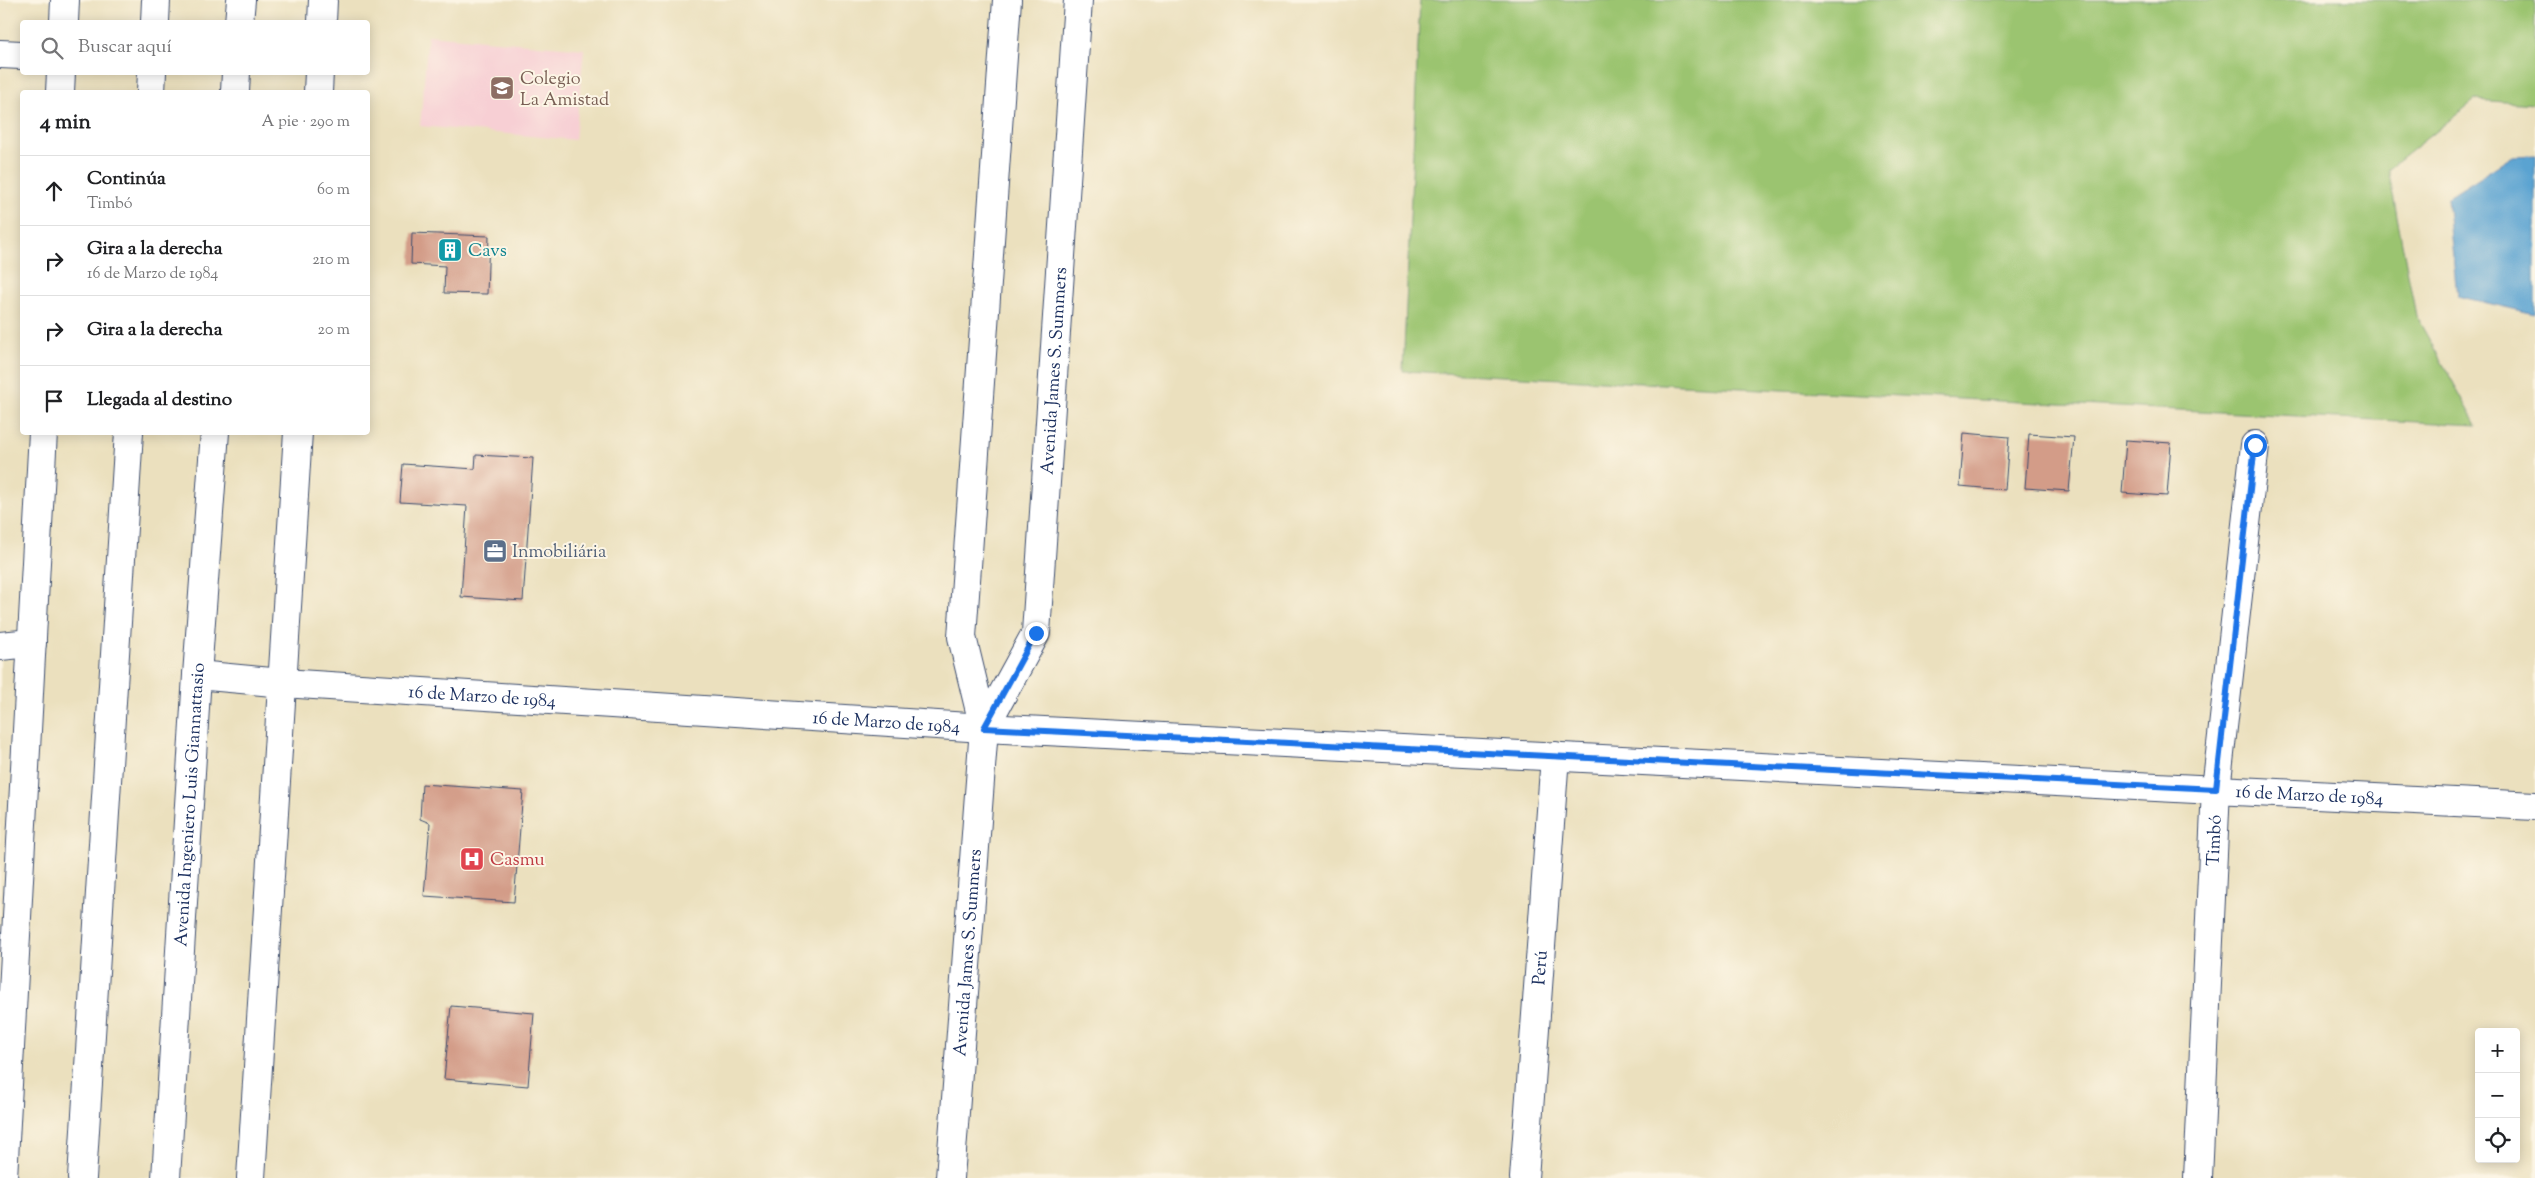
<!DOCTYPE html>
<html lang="es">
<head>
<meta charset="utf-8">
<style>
	:root { --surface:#fff; --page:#f2f2f2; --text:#202124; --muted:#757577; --line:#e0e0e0 }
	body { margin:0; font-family:"Sorts Mill Goudy",serif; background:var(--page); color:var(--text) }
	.controls { position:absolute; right:15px; bottom:15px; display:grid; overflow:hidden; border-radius:5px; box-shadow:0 2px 12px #0003 }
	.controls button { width:45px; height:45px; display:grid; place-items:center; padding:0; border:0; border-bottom:1px solid var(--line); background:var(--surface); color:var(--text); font:25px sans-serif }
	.stop { position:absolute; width:15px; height:15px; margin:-11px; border:4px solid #1a73e8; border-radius:50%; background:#fff }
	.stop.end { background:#1a73e8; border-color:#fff; box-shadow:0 1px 5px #0008 }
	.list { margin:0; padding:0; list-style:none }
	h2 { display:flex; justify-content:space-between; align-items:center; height:65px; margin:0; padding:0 20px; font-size:21px }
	h2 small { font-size:16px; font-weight:400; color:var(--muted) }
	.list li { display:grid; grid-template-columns:32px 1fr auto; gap:15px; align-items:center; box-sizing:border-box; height:70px; padding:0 20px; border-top:1px solid var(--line) }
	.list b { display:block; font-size:19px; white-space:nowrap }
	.list p { margin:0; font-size:16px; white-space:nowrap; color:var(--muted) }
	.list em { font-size:16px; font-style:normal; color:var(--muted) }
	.icon { flex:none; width:28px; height:28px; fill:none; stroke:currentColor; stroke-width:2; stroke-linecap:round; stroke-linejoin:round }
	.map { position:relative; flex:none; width:2535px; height:1178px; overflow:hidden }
	.search { position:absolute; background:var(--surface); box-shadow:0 2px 12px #0003; left:20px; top:20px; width:350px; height:55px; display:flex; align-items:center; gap:12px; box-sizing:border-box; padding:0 18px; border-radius:5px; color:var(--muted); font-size:19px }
	.panel { position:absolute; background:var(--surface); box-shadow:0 2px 12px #0003; left:20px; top:90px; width:350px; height:345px; border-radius:5px }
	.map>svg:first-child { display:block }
</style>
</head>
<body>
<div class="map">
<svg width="2535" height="1178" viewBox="0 0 2535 1178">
	<rect width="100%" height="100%" fill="#fcf5e5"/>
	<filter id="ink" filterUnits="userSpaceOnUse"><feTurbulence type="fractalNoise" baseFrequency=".02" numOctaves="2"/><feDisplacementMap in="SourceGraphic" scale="10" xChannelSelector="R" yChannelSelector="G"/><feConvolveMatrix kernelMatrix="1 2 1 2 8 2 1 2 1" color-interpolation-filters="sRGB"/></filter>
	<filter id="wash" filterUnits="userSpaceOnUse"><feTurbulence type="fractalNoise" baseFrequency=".0096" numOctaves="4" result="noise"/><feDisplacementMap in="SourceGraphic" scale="20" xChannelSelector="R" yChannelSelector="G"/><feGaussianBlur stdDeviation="1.12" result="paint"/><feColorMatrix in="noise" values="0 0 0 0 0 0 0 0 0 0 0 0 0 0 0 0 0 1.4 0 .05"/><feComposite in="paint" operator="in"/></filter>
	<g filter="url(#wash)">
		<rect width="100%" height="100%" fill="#ebe0be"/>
		<path fill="#f7cfd4" d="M428 35 584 49 575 140 420 126Z"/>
		<path fill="#9bc470" stroke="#5b7a67" d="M1420 0H2535V104L2475 100 2388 169 2416 316 2477 425 1403 371Z"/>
		<path fill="#5aa3d1" stroke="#3a6998" d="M2535 155V314L2457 296 2447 198 2513 156Z"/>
		<g id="blocks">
			<g fill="#d39c88">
				<path d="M412 233 489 236 487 294 444 293 445 266 411 264Z"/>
				<path d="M1964 433 2009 437 2005 490 1960 486Z"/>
				<path d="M2029 434 2074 437 2069 491 2025 488Z"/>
				<path d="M2126 440 2171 443 2167 496 2122 493Z"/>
				<path d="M476 455 533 458 523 601 461 597 467 506 400 502 403 464 475 469Z"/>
				<path d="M422 784 523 791 514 902 424 896 430 823 420 819Z"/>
				<path d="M451 1006 534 1013 528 1086 444 1079Z"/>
			</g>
		</g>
	</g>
	<g filter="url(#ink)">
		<use href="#blocks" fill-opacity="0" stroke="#3a4a6c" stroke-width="1"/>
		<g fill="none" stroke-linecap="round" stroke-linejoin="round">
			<defs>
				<g id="minor">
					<path d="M64 22 65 0"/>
					<path d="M322 22 323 0"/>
					<path d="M0 54 22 55"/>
					<path d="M60 92 61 72"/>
					<path d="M318 92 319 72"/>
					<path d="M0 646 32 643"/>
					<path id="s1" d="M197 675 283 683 984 728 2535 806"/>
					<path id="s2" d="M984 728 1036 633 1078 0"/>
					<path d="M3 1178 43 432"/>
					<path d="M251 1178 298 432"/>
					<path id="s3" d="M950 1178 984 728 962 637 1007 0"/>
					<path id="s4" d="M1524 1178 1555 756"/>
					<path id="s5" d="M2198 1178 2216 789 2255 445"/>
				</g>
				<g id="primary">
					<path d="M155 22 156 0"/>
					<path d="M239 22 241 0"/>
					<path d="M151 92 152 72"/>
					<path d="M235 92 236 72"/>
					<path d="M82 1178 129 432"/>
					<path id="s6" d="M166 1178 197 675 215 432"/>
				</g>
			</defs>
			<use href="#minor" stroke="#3a4a6c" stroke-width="30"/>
			<use href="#primary" stroke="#3a4a6c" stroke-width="30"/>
			<use href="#minor" stroke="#fff" stroke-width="28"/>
			<use href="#primary" stroke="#fff" stroke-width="28"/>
		</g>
	</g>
	<g fill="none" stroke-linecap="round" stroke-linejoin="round" filter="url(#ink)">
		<path stroke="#1a73e8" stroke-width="6" d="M1036 633 984 728 2216 789 2255 445"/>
	</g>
	<defs>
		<symbol id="school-square" viewBox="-11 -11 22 22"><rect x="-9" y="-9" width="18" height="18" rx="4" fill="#8d6e63" stroke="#fcf5e5"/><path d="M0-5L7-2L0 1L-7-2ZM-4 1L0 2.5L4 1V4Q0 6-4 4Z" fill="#fff"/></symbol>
		<symbol id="building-square" viewBox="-11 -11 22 22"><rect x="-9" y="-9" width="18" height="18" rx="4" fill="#0f9aa8" stroke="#fcf5e5"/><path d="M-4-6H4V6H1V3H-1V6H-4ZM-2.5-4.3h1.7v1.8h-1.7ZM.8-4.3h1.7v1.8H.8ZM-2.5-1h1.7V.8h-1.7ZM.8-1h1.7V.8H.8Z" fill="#fff"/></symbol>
		<symbol id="office-square" viewBox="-11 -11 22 22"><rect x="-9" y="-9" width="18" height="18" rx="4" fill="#5c6f8a" stroke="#fcf5e5"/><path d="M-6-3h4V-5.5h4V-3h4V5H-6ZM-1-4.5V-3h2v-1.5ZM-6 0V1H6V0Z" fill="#fff"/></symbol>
		<symbol id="hospital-square" viewBox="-11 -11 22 22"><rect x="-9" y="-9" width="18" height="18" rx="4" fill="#e0444e" stroke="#fcf5e5"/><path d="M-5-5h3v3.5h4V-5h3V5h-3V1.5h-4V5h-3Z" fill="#fff"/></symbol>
	</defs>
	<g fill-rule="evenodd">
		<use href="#school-square" x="488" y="74" width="28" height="28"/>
		<use href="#building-square" x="436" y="236" width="28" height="28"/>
		<use href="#office-square" x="481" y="537" width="28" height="28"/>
		<use href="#hospital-square" x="458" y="845" width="28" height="28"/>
	</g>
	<g text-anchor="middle" stroke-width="4" stroke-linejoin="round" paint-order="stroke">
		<g font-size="18" fill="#785e54" stroke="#fcf5e5" text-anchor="start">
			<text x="520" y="84">Colegio<tspan x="520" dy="21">La Amistad</tspan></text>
		</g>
		<g font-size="18" fill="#0d838f" stroke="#fcf5e5" text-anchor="start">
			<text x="468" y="256">Cavs</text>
		</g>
		<g font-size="18" fill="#1b2f5e" stroke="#fcf5e5">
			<text dy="6" stroke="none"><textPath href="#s2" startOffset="371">Avenida James S. Summers</textPath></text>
			<text dy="6" stroke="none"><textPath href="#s1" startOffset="286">16 de Marzo de 1984</textPath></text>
			<text dy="6" stroke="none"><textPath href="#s1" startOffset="691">16 de Marzo de 1984</textPath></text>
			<text dy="6" stroke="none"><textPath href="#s1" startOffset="2116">16 de Marzo de 1984</textPath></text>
			<text dy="6" stroke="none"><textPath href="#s6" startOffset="374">Avenida Ingeniero Luis Giannattasio</textPath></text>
			<text dy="6" stroke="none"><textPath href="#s5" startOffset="338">Timbó</textPath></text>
			<text dy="6" stroke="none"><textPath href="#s3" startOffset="226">Avenida James S. Summers</textPath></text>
			<text dy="6" stroke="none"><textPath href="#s4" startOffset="211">Perú</textPath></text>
		</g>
		<g font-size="18" fill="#4e5e75" stroke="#fcf5e5" text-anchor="start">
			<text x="512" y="557">Inmobiliária</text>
		</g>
		<g font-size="18" fill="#be3a42" stroke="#fcf5e5" text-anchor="start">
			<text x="490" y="865">Casmu</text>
		</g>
	</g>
</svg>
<div class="controls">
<button>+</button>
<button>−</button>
<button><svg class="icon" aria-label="locate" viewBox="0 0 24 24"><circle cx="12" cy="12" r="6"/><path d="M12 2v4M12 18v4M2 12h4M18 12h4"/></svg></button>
</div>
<div class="stop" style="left:2255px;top:445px"></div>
<div class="stop end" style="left:1036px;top:633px"></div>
<div class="search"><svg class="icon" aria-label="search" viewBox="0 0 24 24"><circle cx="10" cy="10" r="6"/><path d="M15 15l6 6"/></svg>Buscar aquí</div>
<section class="panel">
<h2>4 min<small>A pie · 290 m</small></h2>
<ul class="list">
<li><svg class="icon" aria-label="ahead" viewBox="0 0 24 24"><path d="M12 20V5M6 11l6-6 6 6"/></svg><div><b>Continúa</b><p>Timbó</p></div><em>60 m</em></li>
<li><svg class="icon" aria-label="right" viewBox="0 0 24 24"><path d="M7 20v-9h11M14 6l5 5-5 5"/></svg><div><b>Gira a la derecha</b><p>16 de Marzo de 1984</p></div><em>210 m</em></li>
<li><svg class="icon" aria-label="right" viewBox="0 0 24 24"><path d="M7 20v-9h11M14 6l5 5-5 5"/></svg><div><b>Gira a la derecha</b></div><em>20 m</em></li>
<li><svg class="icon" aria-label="arrive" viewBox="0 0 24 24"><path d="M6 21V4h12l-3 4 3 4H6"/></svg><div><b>Llegada al destino</b></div></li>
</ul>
</section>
</div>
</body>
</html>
